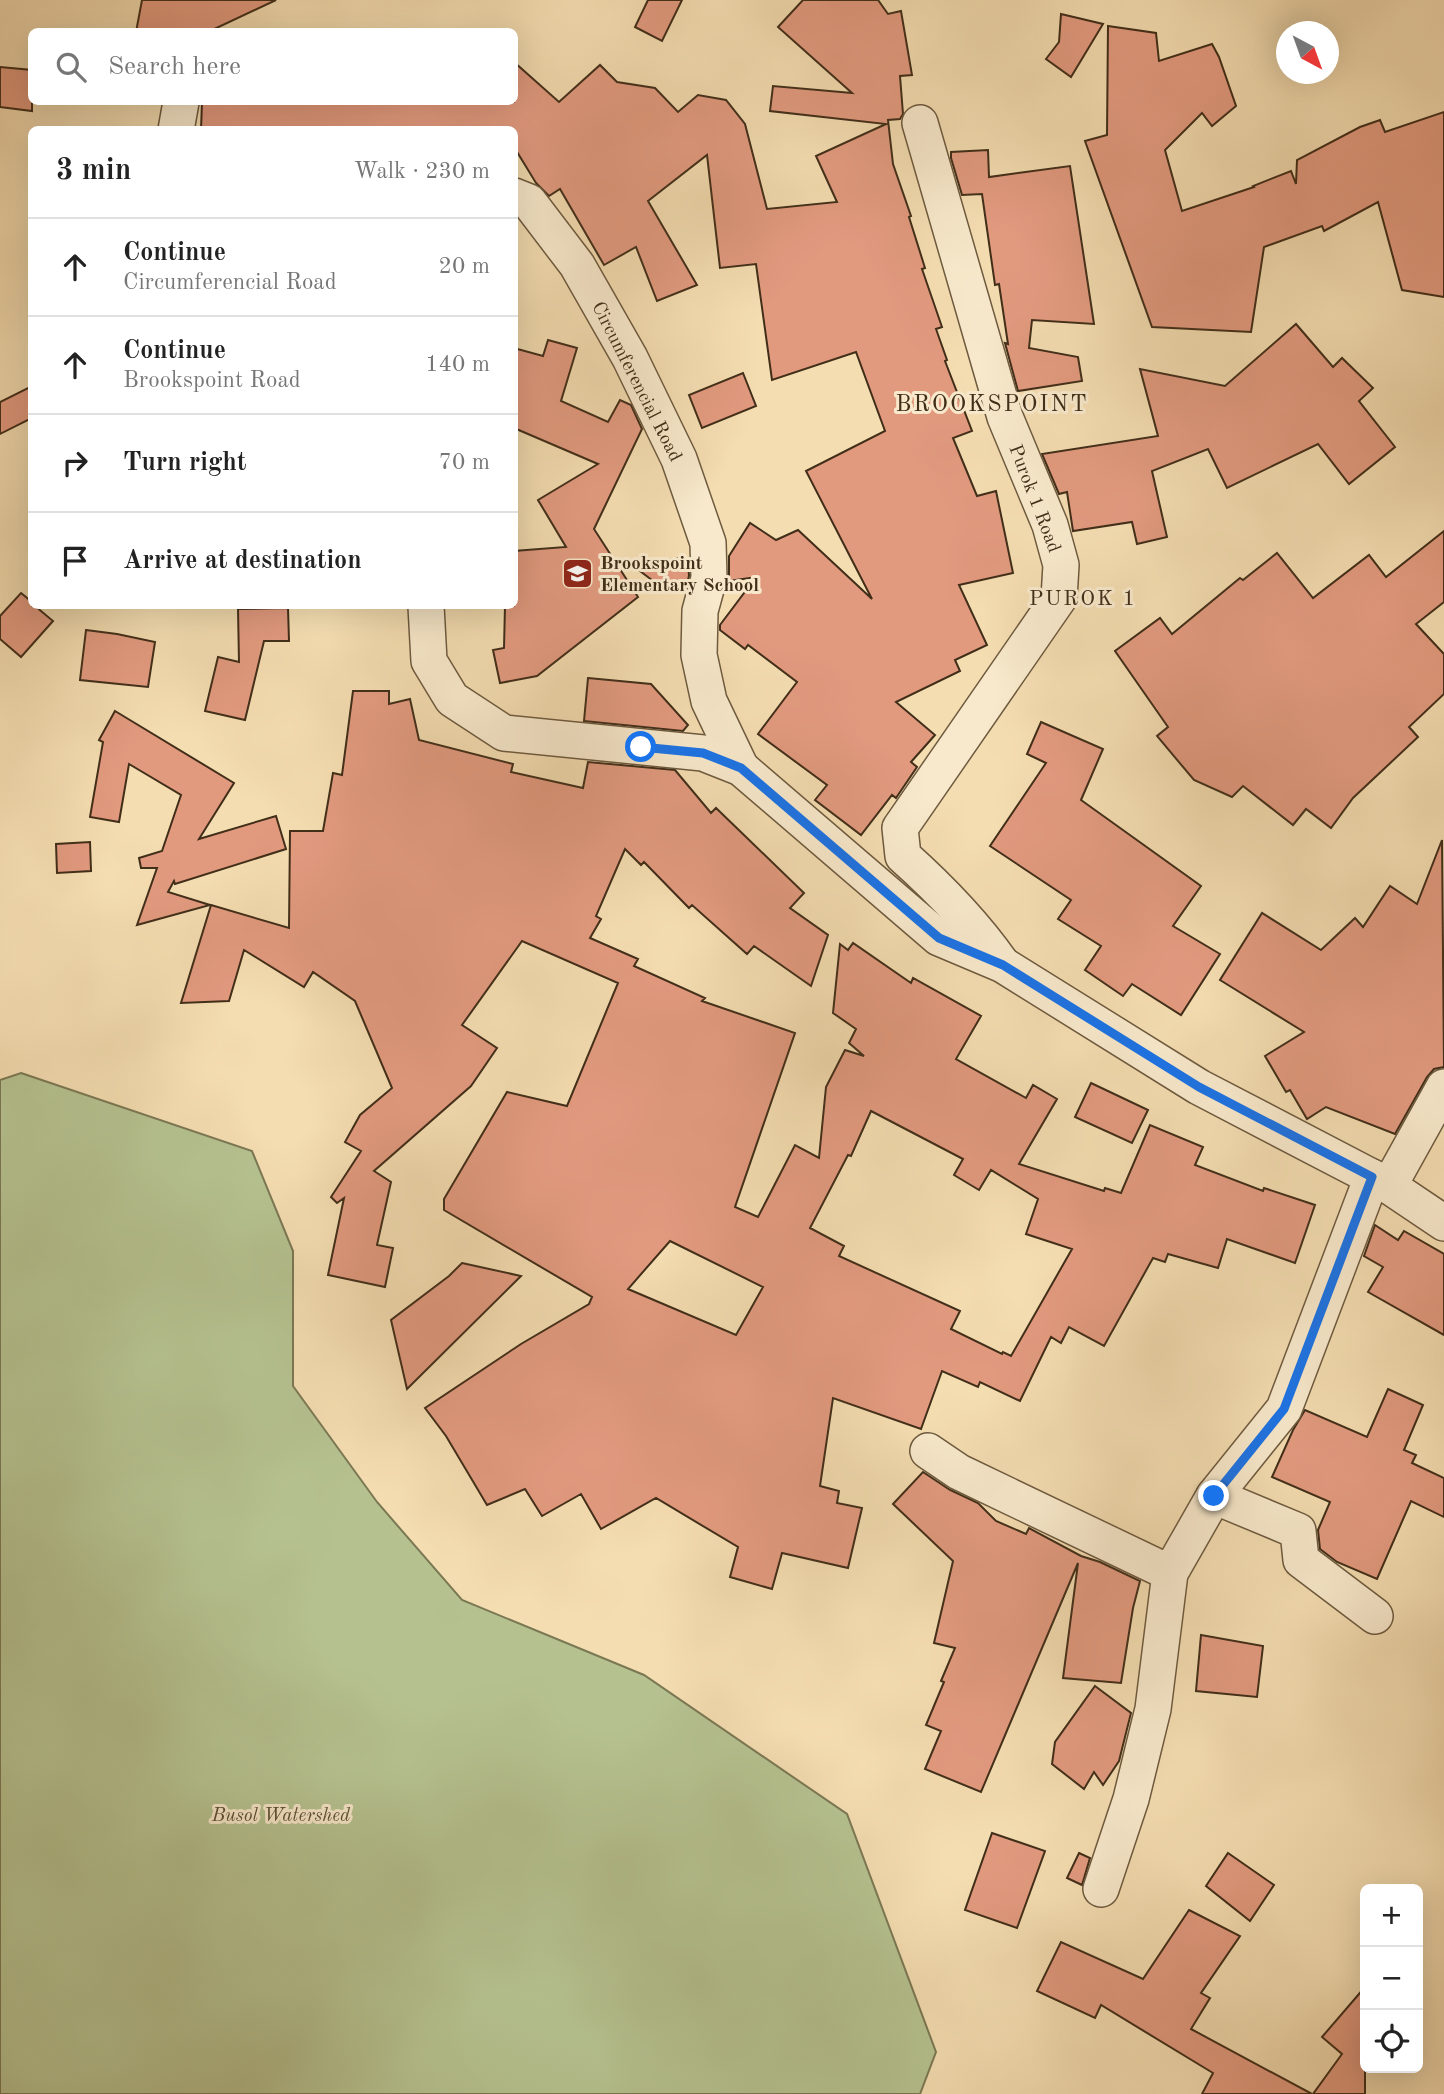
<!DOCTYPE html>
<html lang="en">
<head>
<meta charset="utf-8">
<style>
	:root { --surface:#fff; --page:#f2f2f2; --text:#222; --muted:#767676; --line:#e0e0e0 }
	body { margin:0; font-family:"Old Standard TT",serif; background:var(--page); color:var(--text) }
	.controls { position:absolute; right:21px; bottom:21px; display:grid; overflow:hidden; border-radius:10px; box-shadow:0 7px 28px #0002 }
	.controls button { width:63px; height:63px; display:grid; place-items:center; padding:0; border:0; border-bottom:2px solid var(--line); background:var(--surface); color:var(--text); font:35px sans-serif }
	.compass { position:absolute; left:1276px; top:21px; width:63px; height:63px; border-radius:50%; background:var(--surface); box-shadow:0 7px 28px #0002; rotate:139deg }
	.stop { position:absolute; width:21px; height:21px; margin:-16px; border:5px solid #1a73e8; border-radius:50%; background:#fff }
	.stop.end { background:#1a73e8; border-color:#fff; box-shadow:0 2px 7px #0008 }
	.list { margin:0; padding:0; list-style:none }
	h2 { display:flex; justify-content:space-between; align-items:center; height:91px; margin:0; padding:0 28px; font-size:30px }
	h2 small { font-size:23px; font-weight:400; color:var(--muted) }
	.list li { display:grid; grid-template-columns:46px 1fr auto; gap:21px; align-items:center; box-sizing:border-box; height:98px; padding:0 28px; border-top:2px solid var(--line) }
	.list b { display:block; font-size:26px; white-space:nowrap }
	.list p { margin:0; font-size:23px; white-space:nowrap; color:var(--muted) }
	.list em { font-size:23px; font-style:normal; color:var(--muted) }
	.icon { flex:none; width:38px; height:38px; fill:none; stroke:currentColor; stroke-width:2; stroke-linecap:round; stroke-linejoin:round }
	.map { position:relative; flex:none; width:1444px; height:2094px; overflow:hidden }
	.search { position:absolute; background:var(--surface); box-shadow:0 7px 28px #0002; left:28px; top:28px; width:490px; height:77px; display:flex; align-items:center; gap:18px; box-sizing:border-box; padding:0 24px; border-radius:10px; color:var(--muted); font-size:26px }
	.panel { position:absolute; background:var(--surface); box-shadow:0 7px 28px #0002; left:28px; top:126px; width:490px; height:483px; border-radius:10px }
	.map>svg:first-child { display:block }
</style>
</head>
<body>
<div class="map">
<svg width="1444" height="2094" viewBox="0 0 1444 2094">
	<rect width="100%" height="100%" fill="#f4ddb1"/>
	<filter id="stains"><feTurbulence type="fractalNoise" baseFrequency=".00286" numOctaves="4"/><feColorMatrix values="0 0 0 0 .2 0 0 0 0 .09 0 0 0 0 .02 0 0 0 .5 -.17"/></filter>
	<radialGradient id="worn" r=".72"><stop offset=".6" stop-color="#630" stop-opacity="0"/><stop offset="1" stop-color="#630" stop-opacity=".3"/></radialGradient>
	<path fill="#b5c290" stroke="#7b7854" stroke-width="2" d="M21 1073 252 1151 293 1251V1386L377 1502 462 1600 644 1675 847 1814 936 2052 920 2094H0V1080Z"/>
	<g fill="#e29a7f" stroke="#412e19" stroke-width="2" fill-rule="evenodd">
		<path d="M142 0H276L208 32H136Z"/>
		<path d="M648 0H682L662 41 635 27Z"/>
		<path d="M803 0H878L888 14 901 11 912 75 900 76 903 114 900 119 888 120 893 164 911 216 909 217 925 268 922 269 942 327 936 329 947 360 945 361 972 431 953 438 977 496 996 491 1013 573 959 585 987 645 955 660 960 671 896 702 935 735 911 762 917 767 898 795 896 798 892 795 861 835 815 800 827 785 758 734 797 682 748 645 745 649 720 630V625L756 577 729 581V556L750 523 776 540 798 530 872 599 806 471 885 431 856 352 772 380 756 264 720 268 707 155 648 201 697 285 657 301 636 247 604 265 560 189 549 196 536 183 514 147V130H201L202 102H514V62L559 102 600 65 617 82 655 88 678 112 698 95 726 100 745 124 767 209 837 202 816 156 886 124 770 111 773 86 852 93 778 27Z"/>
		<path d="M1061 14 1103 24 1071 77 1046 59 1059 42Z"/>
		<path d="M1108 26 1156 33 1159 61 1212 44 1219 57 1236 106 1212 126 1202 113 1165 150 1182 211 1254 187 1253 186 1291 171 1296 184 1297 160 1360 127 1380 120 1385 132 1444 112V297L1402 290 1378 202 1324 231 1322 226 1264 247 1251 332 1152 327 1085 141 1107 135Z"/>
		<path d="M0 67 32 70V111L0 107Z"/>
		<path d="M988 150 989 177 1070 166 1094 324 1032 320 1029 348 1078 357 1082 381 1018 391 1005 343 1008 344 999 284 995 285 982 194 962 195 951 158V152Z"/>
		<path d="M1296 324 1333 367 1342 358 1373 388 1359 401 1395 447 1349 484 1318 444 1227 488 1208 449 1152 471 1167 537 1137 544 1132 522 1073 531 1067 492 1059 494 1042 454 1158 436 1140 369 1225 386Z"/>
		<path d="M548 340 577 348 561 401 608 422 620 400 631 405 642 429 594 529 638 597 537 676 500 683 493 650 504 648 505 606H514V551L566 547 538 500 598 464 514 428V348L543 356Z"/>
		<path d="M743 373 756 406 702 428 689 395Z"/>
		<path d="M32 386V418L0 434V402Z"/>
		<path d="M1444 531V602L1416 624 1444 654V694L1409 727 1418 737 1353 798 1331 828 1306 809 1293 825 1243 786 1232 797 1194 780 1157 736 1168 727 1115 651 1160 618 1172 634 1240 578 1243 580 1277 553 1313 598 1369 555 1386 577Z"/>
		<path d="M682 557 688 562 689 576 686 587 665 590 636 568Z"/>
		<path d="M21 593 32 602V606H35L53 621 21 657 0 639V616Z"/>
		<path d="M288 608 289 641H264L245 720 205 711 218 657 239 662 238 609Z"/>
		<path d="M86 630 117 634 155 642 148 687 80 680Z"/>
		<path d="M588 678 651 684 688 725 683 731 584 721Z"/>
		<path d="M353 691H389V704L410 699 419 740 513 764 511 772 583 788 588 762 675 770 711 813 716 808 804 893 790 908 828 935 811 986 754 946 747 954 692 905 689 908 644 862 641 865 625 849 596 916 601 919 590 938 638 959 634 966 705 998 702 1001 795 1033 735 1207 758 1217 795 1145 819 1158 826 1087 845 1050 864 1056 849 1043 856 1029 833 1013 840 944 848 950 853 943 911 983 913 978 981 1016 956 1059 1026 1098 1033 1085 1057 1099 1019 1164 1104 1191 1105 1188 1121 1193 1150 1125 1203 1147 1195 1165 1263 1191 1264 1188 1315 1205 1295 1263 1227 1239 1218 1268 1168 1254 1165 1262 1153 1258 1104 1346 1069 1327 1061 1343 1051 1337 1020 1401 980 1382 978 1387 942 1371 921 1429 833 1398 820 1486 839 1491 837 1503 862 1508 848 1568 782 1553 772 1589 730 1577 738 1547 656 1498 601 1529 581 1494 542 1516 525 1489 487 1505 446 1436 425 1408 521 1344 589 1304 592 1297 444 1210V1199L507 1092 567 1106 618 983 522 941 462 1025 497 1048 471 1086 374 1171 391 1182 377 1245 393 1248 385 1287 328 1275 344 1198 337 1203 331 1197 361 1151 345 1142 360 1115 392 1088 355 1001 313 972 304 987 244 950 229 1001 181 1003 211 905 289 928 290 831H323L333 773 342 775ZM871 1111 963 1159 954 1175 979 1190 991 1170 1038 1199 1026 1234 1072 1249 1011 1356 1003 1352 1002 1354 951 1329 960 1311 839 1256 844 1246 810 1228 848 1155 851 1156ZM670 1241 763 1287 736 1335 628 1289Z"/>
		<path d="M115 711 234 783 199 839 276 816 286 849 175 884 174 881 168 892 210 905 137 925 157 868H141L139 858 162 851 181 795 129 764 119 822 90 817 103 742 99 740Z"/>
		<path d="M1041 722 1103 749 1081 800 1201 886 1173 926 1220 954 1181 1015 1132 984 1123 996 1085 970 1101 946 1058 919 1071 900 990 846 1046 763 1027 754Z"/>
		<path d="M1442 840 1444 1067 1434 1069 1427 1077 1395 1134 1326 1107 1307 1119 1290 1090 1286 1092 1265 1056 1304 1032 1220 980 1262 913 1321 950 1355 918 1363 927 1390 886 1417 904Z"/>
		<path d="M90 842 91 871 57 873 56 844Z"/>
		<path d="M1091 1083 1148 1110 1132 1143 1075 1117Z"/>
		<path d="M1375 1225 1398 1240 1404 1231 1444 1254V1335L1368 1292 1383 1267 1364 1256Z"/>
		<path d="M462 1263 521 1276 407 1389 391 1320 449 1276Z"/>
		<path d="M1388 1389 1423 1405 1404 1450 1416 1455 1412 1463 1444 1478V1517L1411 1501 1377 1579 1337 1562 1320 1549 1318 1530 1330 1502 1272 1477 1293 1430 1305 1410 1367 1437Z"/>
		<path d="M923 1472 950 1490 978 1503 996 1521 1026 1534 1029 1528 1081 1556 1100 1562 1140 1581 1133 1608 1121 1683 1063 1678 1078 1563 981 1792 925 1769 941 1731 926 1725 944 1682 941 1681 955 1648 934 1643 953 1561 893 1504Z"/>
		<path d="M1201 1635 1263 1646 1257 1697 1196 1691Z"/>
		<path d="M1095 1686 1131 1713 1119 1761 1103 1785 1094 1772 1084 1789 1052 1764 1055 1742Z"/>
		<path d="M992 1833 1045 1851 1017 1928 965 1910Z"/>
		<path d="M1079 1853 1090 1858 1082 1885 1067 1878Z"/>
		<path d="M1228 1853 1274 1885 1250 1921 1206 1886Z"/>
		<path d="M1189 1910 1240 1936 1201 1993 1210 1998 1191 2029 1312 2094H1202L1213 2073 1101 2005 1095 2018 1037 1991 1061 1942 1143 1979Z"/>
		<path d="M1365 1987V2094H1313L1342 2054 1322 2037Z"/>
	</g>
	<g fill="none" stroke-linecap="round" stroke-linejoin="round">
		<defs>
			<g id="street">
				<path d="M920 123 1005 417 1050 525 1061 565 1059 598 900 828 903 856C940 889 974 924 1002 964"/>
				<path d="M176 130 181 102"/>
				<path d="M514 196 529 202 577 265 630 358 679 459 708 543 709 578 700 611 699 655 709 701 741 768"/>
				<path d="M426 606 429 661 452 699 504 733 703 753 741 768 939 938 1003 965 1199 1087 1389 1186 1444 1223"/>
				<path d="M1389 1186 1444 1087"/>
				<path d="M928 1451 959 1472 1170 1573"/>
				<path d="M1214 1496 1298 1531 1301 1560 1375 1616"/>
				<path d="M1101 1889 1131 1799 1153 1709 1170 1573 1214 1496 1284 1409 1372 1177"/>
			</g>
		</defs>
		<use href="#street" stroke="#6e5a3f" stroke-width="38"/>
		<use href="#street" stroke="#f8e9cc" stroke-width="35"/>
	</g>
	<g fill="none" stroke-linecap="round" stroke-linejoin="round">
		<path stroke="#1a73e8" stroke-width="9" d="M641 747 703 753 741 768 939 938 1003 965 1199 1087 1372 1177 1284 1409 1214 1496"/>
	</g>
	<defs>
		<symbol id="school-square" viewBox="-11 -11 22 22"><rect x="-9" y="-9" width="18" height="18" rx="4" fill="#8f2418" stroke="#f8e9cc"/><path d="M0-5L7-2L0 1L-7-2ZM-4 1L0 2.5L4 1V4Q0 6-4 4Z" fill="#fff"/></symbol>
	</defs>
	<g fill-rule="evenodd">
		<use href="#school-square" x="560" y="556" width="35" height="35"/>
	</g>
	<g text-anchor="middle" stroke-width="6" stroke-linejoin="round" paint-order="stroke">
		<g font-size="19" fill="#412e19" stroke="#f8e9cc">
			<text transform="translate(638 381) rotate(63)" y="7">Circumferencial Road</text>
			<text transform="translate(1036 498) rotate(69)" y="7">Purok 1 Road</text>
		</g>
		<g font-size="19" font-weight="bold" fill="#412e19" stroke="#f8e9cc" text-anchor="start">
			<text x="600" y="569">Brookspoint<tspan x="600" dy="22">Elementary School</tspan></text>
		</g>
		<g font-size="19" font-style="italic" fill="#584c31" stroke="#f8e9cc">
			<text x="281" y="1821">Busol Watershed</text>
		</g>
		<g font-size="21" letter-spacing="2" fill="#412e19" stroke="#f8e9cc">
			<text x="1083" y="605">PUROK 1</text>
		</g>
		<g font-size="23" letter-spacing="2" fill="#412e19" stroke="#f8e9cc">
			<text x="992" y="411">BROOKSPOINT</text>
		</g>
	</g>
	<rect width="100%" height="100%" filter="url(#stains)"/>
	<rect width="100%" height="100%" fill="url(#worn)"/>
</svg>
<div class="controls">
<button>+</button>
<button>−</button>
<button><svg class="icon" aria-label="locate" viewBox="0 0 24 24"><circle cx="12" cy="12" r="6"/><path d="M12 2v4M12 18v4M2 12h4M18 12h4"/></svg></button>
</div>
<svg class="compass" viewBox="-18 -18 36 36"><path d="M0-13l5 13h-10z" fill="#e53935"/><path d="M0 13l5-13h-10z" fill="#767676"/></svg>
<div class="stop" style="left:641px;top:747px"></div>
<div class="stop end" style="left:1214px;top:1496px"></div>
<div class="search"><svg class="icon" aria-label="search" viewBox="0 0 24 24"><circle cx="10" cy="10" r="6"/><path d="M15 15l6 6"/></svg>Search here</div>
<section class="panel">
<h2>3 min<small>Walk · 230 m</small></h2>
<ul class="list">
<li><svg class="icon" aria-label="ahead" viewBox="0 0 24 24"><path d="M12 20V5M6 11l6-6 6 6"/></svg><div><b>Continue</b><p>Circumferencial Road</p></div><em>20 m</em></li>
<li><svg class="icon" aria-label="ahead" viewBox="0 0 24 24"><path d="M12 20V5M6 11l6-6 6 6"/></svg><div><b>Continue</b><p>Brookspoint Road</p></div><em>140 m</em></li>
<li><svg class="icon" aria-label="right" viewBox="0 0 24 24"><path d="M7 20v-9h11M14 6l5 5-5 5"/></svg><div><b>Turn right</b></div><em>70 m</em></li>
<li><svg class="icon" aria-label="arrive" viewBox="0 0 24 24"><path d="M6 21V4h12l-3 4 3 4H6"/></svg><div><b>Arrive at destination</b></div></li>
</ul>
</section>
</div>
</body>
</html>
